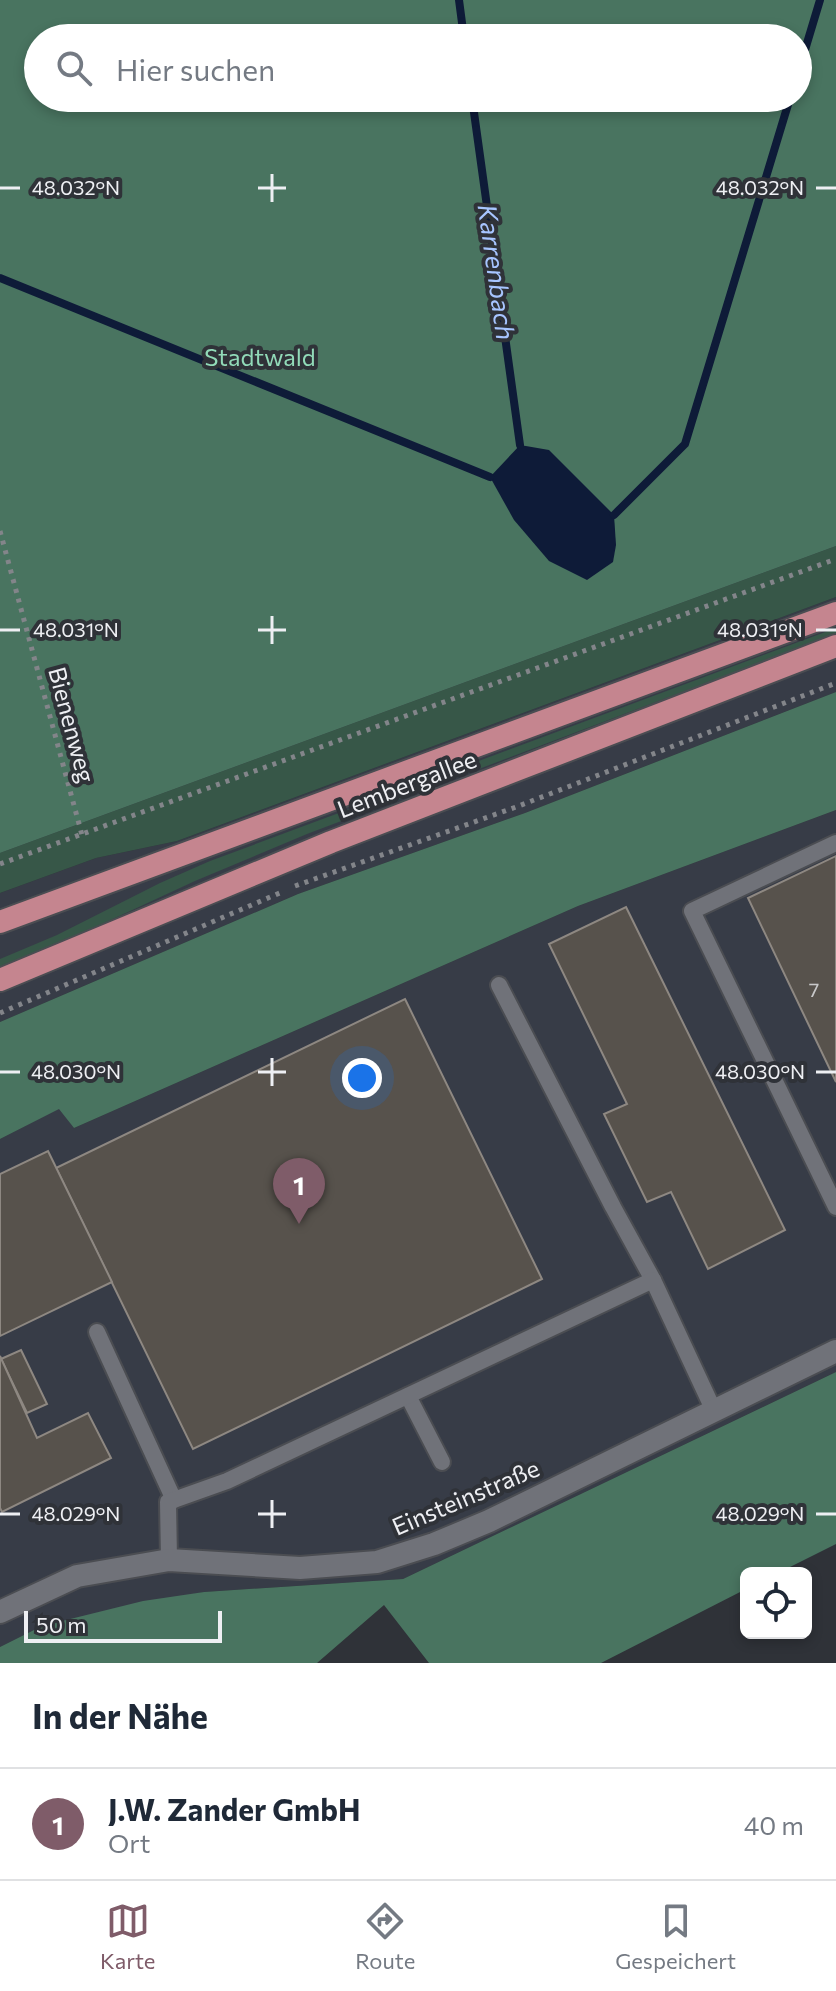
<!DOCTYPE html>
<html lang="de">
<head>
<meta charset="utf-8">
<style>
	:root { --surface:#fff; --page:#f6f6f7; --text:#1f2937; --muted:#747a83; --line:#e0e1e3; --accent:#7f5c69 }
	body { margin:0; font-family:Commissioner,sans-serif; background:var(--page); color:var(--text) }
	.controls { position:absolute; right:24px; bottom:24px; display:grid; overflow:hidden; border-radius:12px; box-shadow:0 4px 12px #0003 }
	.controls button { width:72px; height:72px; display:grid; place-items:center; padding:0; border:0; border-bottom:2px solid var(--line); background:var(--surface); color:var(--text); font:40px sans-serif }
	.scale { position:absolute; left:24px; bottom:20px; width:198px; box-sizing:border-box; padding-left:8px; border:4px solid #eeeff3; border-top:0; font-size:22px; line-height:28px; white-space:nowrap; color:#eeeff3; -webkit-text-stroke:6px #2f3238; paint-order:stroke }
	.you { position:absolute; left:362px; top:1078px; width:28px; height:28px; margin:-20px; border:6px solid #fff; border-radius:50%; background:#1a73e8; box-shadow:0 0 0 12px #1a73e833 }
	.badge { display:grid; place-items:center; width:52px; height:52px; border-radius:50%; background:var(--accent); color:#fff; font-size:26px; font-weight:700 }
	.pin { position:absolute; translate:-50% -66px; filter:drop-shadow(0 2px 4px #0008) }
	.pin::after { content:''; position:absolute; top:42px; width:28px; height:24px; background:inherit; clip-path:polygon(0 0,100% 0,50% 100%) }
	.list { margin:0; padding:0; list-style:none }
	h2 { display:flex; justify-content:space-between; align-items:center; height:104px; margin:0; padding:0 32px; font-size:34px }
	h2 small { font-size:26px; font-weight:400; color:var(--muted) }
	.list li { display:grid; grid-template-columns:52px 1fr auto; gap:24px; align-items:center; box-sizing:border-box; height:112px; padding:0 32px; border-top:2px solid var(--line) }
	.list b { display:block; font-size:30px; white-space:nowrap }
	.list p { margin:0; font-size:26px; white-space:nowrap; color:var(--muted) }
	.list em { font-size:26px; font-style:normal; color:var(--muted) }
	.icon { flex:none; width:44px; height:44px; fill:none; stroke:currentColor; stroke-width:2; stroke-linecap:round; stroke-linejoin:round }
	.map { position:relative; flex:none; width:836px; height:1663px; overflow:hidden }
	.search { position:absolute; background:var(--surface); box-shadow:0 4px 12px #0003; left:24px; right:24px; top:24px; height:88px; display:flex; align-items:center; gap:20px; box-sizing:border-box; padding:0 28px; border-radius:44px; color:var(--muted); font-size:30px }
	.sheet { height:216px; background:var(--surface) }
	nav { display:flex; justify-content:space-around; align-items:center; box-sizing:border-box; height:112px; border-top:2px solid var(--line); background:var(--surface); font-size:22px; color:var(--muted) }
	nav a { display:grid; justify-items:center; gap:4px }
	nav .on { color:var(--accent) }
	.map>svg:first-child { display:block }
</style>
</head>
<body>
<div class="map">
<svg width="836" height="1663" viewBox="0 0 836 1663">
	<rect width="100%" height="100%" fill="#2f3238"/>
	<g fill="#373c47">
		<path d="M836 597V692L525 813 298 894 0 1022V893L96 858 177 841Z"/>
		<path d="M836 810V1372L403 1579 204 1592 42 1626 0 1647V1139L60 1108 74 1128 578 906Z"/>
	</g>
	<g fill="#375748">
		<path d="M836 546V597L177 841 96 858 0 893V853Z"/>
		<path d="M836 628V634L307 834 195 881 59 944 0 968V959L57 935 160 883 210 861Z"/>
	</g>
	<g fill="#497460" fill-rule="evenodd">
		<path d="M0 0H836V546L0 853ZM38 38H798V98H38Z"/>
		<path d="M836 692V810L578 906 74 1128 59 1109 0 1139V1022L298 894 525 813Z"/>
		<path d="M836 1372V1544L778 1573H746V1589L601 1663H429L384 1605 317 1663H0V1647L42 1626 143 1601 204 1592 403 1579Z"/>
	</g>
	<path fill="#0e1b38" d="M520 445 549 450 614 515 616 545 613 562 587 580 549 561 514 520 490 477Z"/>
	<g fill="none" stroke-linecap="round" stroke-linejoin="round">
		<g stroke="#0e1b38" stroke-width="8">
			<path d="M459 0 464 38"/>
			<path d="M798 73 820 0"/>
			<path d="M472 98 520 445"/>
			<path d="M0 278 490 477"/>
			<path d="M614 515 685 444 790 98"/>
		</g>
	</g>
	<g fill="#57524c" stroke="#8e8882" stroke-width="2">
		<path d="M836 856V1082L748 898Z"/>
		<path d="M626 907 785 1230 708 1269 671 1192 647 1202 604 1114 627 1104 549 944Z"/>
		<path d="M405 999 542 1279 193 1449 56 1168Z"/>
		<path d="M48 1151 112 1282 0 1336V1174Z"/>
		<path d="M21 1350 47 1404 27 1413 1 1359Z"/>
		<path d="M0 1356 37 1438 88 1413 111 1458 2 1512 0 1508Z"/>
	</g>
	<g fill="none" stroke-linecap="round" stroke-linejoin="round">
		<defs>
			<g id="service">
				<path d="M836 843 692 911 836 1207"/>
				<path d="M499 985 613 1207 653 1280"/>
				<path d="M97 1332 174 1500"/>
				<path d="M408 1396 442 1462"/>
				<path d="M169 1560 168 1502 227 1481 653 1280 714 1411"/>
			</g>
			<path id="minor" d="M0 1612 77 1576 169 1560 300 1568 377 1562 434 1544 489 1521 836 1351"/>
			<g id="primary">
				<path d="M0 922 836 613"/>
				<path d="M0 980 331 842 836 646"/>
			</g>
		</defs>
		<use href="#service" stroke="#4b4d52" stroke-width="20"/>
		<use href="#minor" stroke="#4b4d52" stroke-width="26"/>
		<use href="#primary" stroke="#4b4d52" stroke-width="26"/>
		<g stroke="#83858a" stroke-width="5" stroke-dasharray="4 6" stroke-linecap="butt">
			<path d="M0 531 82 835"/>
			<path d="M0 864 836 559"/>
			<path d="M295 886 516 807 836 683"/>
			<path d="M0 1013 282 892"/>
		</g>
		<use href="#service" stroke="#707279" stroke-width="16"/>
		<use href="#minor" stroke="#707279" stroke-width="22"/>
		<use href="#primary" stroke="#c5858f" stroke-width="22"/>
	</g>
	<path fill="none" stroke="#eeeff3" stroke-width="3" d="M272 174V202M0 188H20M258 188H286M816 188H836M272 616V644M0 630H20M258 630H286M816 630H836M272 1058V1086M0 1072H20M258 1072H286M816 1072H836M272 1500V1528M0 1514H20M258 1514H286M816 1514H836"/>
	<g text-anchor="middle" stroke-width="8" stroke-linejoin="round" paint-order="stroke">
		<g font-size="20" fill="#c8c8c9">
			<text x="814" y="997">7</text>
		</g>
		<g font-size="24" fill="#91dab8" stroke="#2f3238">
			<text x="260" y="366">Stadtwald</text>
		</g>
		<g font-size="24" fill="#eeeff3" stroke="#2f3238">
			<text transform="translate(71 725) rotate(75)" y="8">Bienenweg</text>
			<text transform="translate(407 785) rotate(-21)" y="8">Lembergallee</text>
			<text transform="translate(466 1498) rotate(-23)" y="8">Einsteinstraße</text>
		</g>
		<g font-size="26" font-style="italic" fill="#a7c5ff" stroke="#2f3238">
			<text transform="translate(496 272) rotate(82)" y="9">Karrenbach</text>
		</g>
	</g>
	<g font-size="20" text-anchor="middle" fill="#eeeff3" stroke="#2f3238" stroke-width="8" stroke-linejoin="round" paint-order="stroke">
		<text x="76" y="195">48.032°N</text>
		<text x="760" y="195">48.032°N</text>
		<text x="76" y="637">48.031°N</text>
		<text x="760" y="637">48.031°N</text>
		<text x="76" y="1079">48.030°N</text>
		<text x="760" y="1079">48.030°N</text>
		<text x="76" y="1521">48.029°N</text>
		<text x="760" y="1521">48.029°N</text>
	</g>
</svg>
<div class="controls">
<button><svg class="icon" aria-label="locate" viewBox="0 0 24 24"><circle cx="12" cy="12" r="6"/><path d="M12 2v4M12 18v4M2 12h4M18 12h4"/></svg></button>
</div>
<div class="scale">50 m</div>
<div class="you"></div>
<div class="pin badge" style="left:299px;top:1224px">1</div>
<div class="search"><svg class="icon" aria-label="search" viewBox="0 0 24 24"><circle cx="10" cy="10" r="6"/><path d="M15 15l6 6"/></svg>Hier suchen</div>
</div>
<section class="sheet">
<h2>In der Nähe<small></small></h2>
<ul class="list">
<li><span class="badge">1</span><div><b>J.W. Zander GmbH</b><p>Ort</p></div><em>40 m</em></li>
</ul>
</section>
<nav>
<a class="on"><svg class="icon" aria-label="map" viewBox="0 0 24 24"><path d="M3 6l6-2 6 2 6-2v14l-6 2-6-2-6 2zM9 4v14M15 6v14"/></svg>Karte</a>
<a><svg class="icon" aria-label="directions" viewBox="0 0 24 24"><path d="M12 3l9 9-9 9-9-9zM9 14v-3h6M13 9l2 2-2 2"/></svg>Route</a>
<a><svg class="icon" aria-label="saved" viewBox="0 0 24 24"><path d="M7 4h10v16l-5-4-5 4z"/></svg>Gespeichert</a>
</nav>
</body>
</html>
